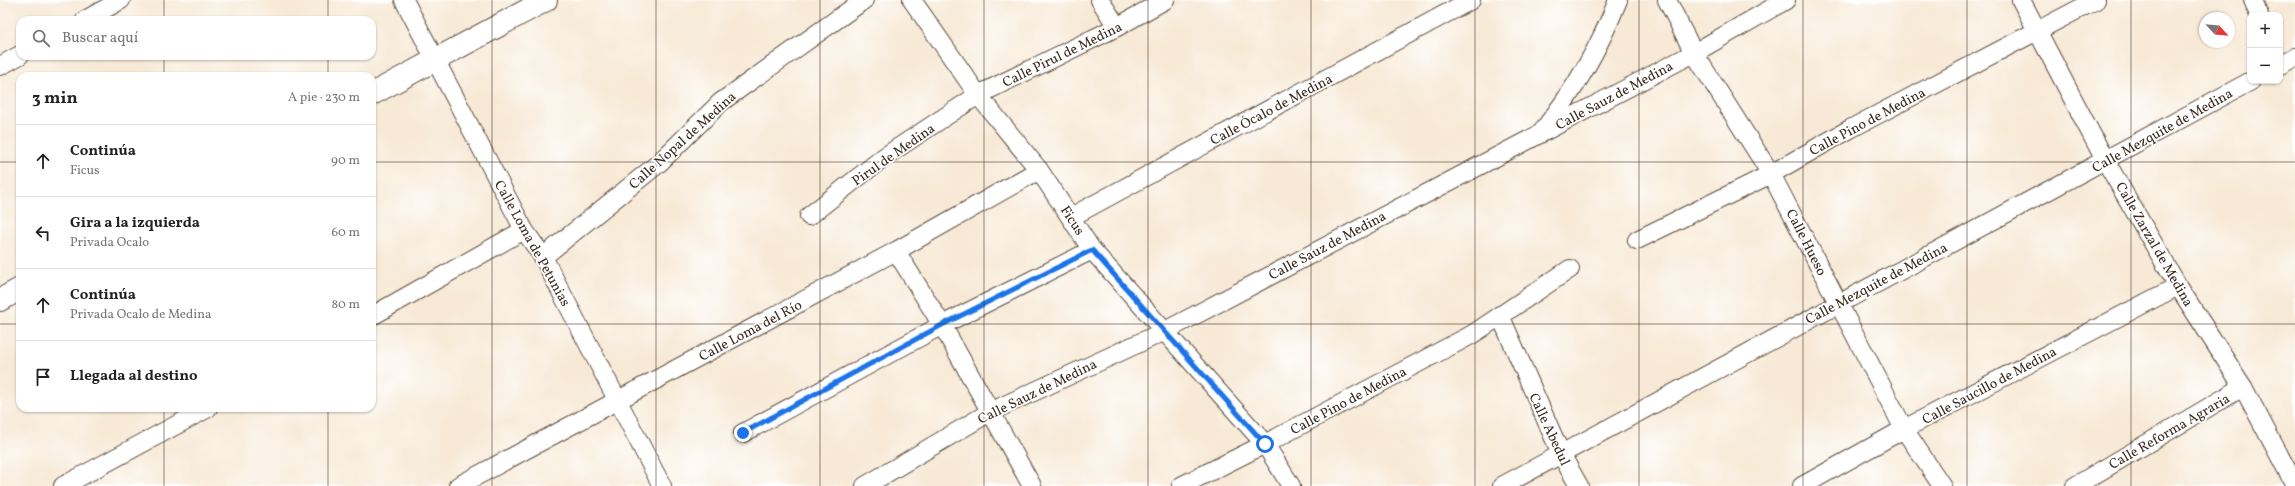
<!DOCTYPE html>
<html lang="es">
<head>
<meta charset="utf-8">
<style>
	:root { --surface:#fff; --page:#f2f2f2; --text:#222; --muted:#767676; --line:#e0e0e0 }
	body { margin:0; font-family:Vollkorn,serif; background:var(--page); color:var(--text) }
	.controls { position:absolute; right:12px; top:12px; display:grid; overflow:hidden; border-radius:8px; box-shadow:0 1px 3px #0004 }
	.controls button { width:36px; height:36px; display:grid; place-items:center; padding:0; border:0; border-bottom:1px solid var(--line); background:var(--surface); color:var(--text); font:20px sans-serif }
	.compass { position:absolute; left:2199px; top:12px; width:36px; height:36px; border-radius:50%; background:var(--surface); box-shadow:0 1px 3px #0004; rotate:116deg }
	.stop { position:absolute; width:12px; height:12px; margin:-9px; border:3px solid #1a73e8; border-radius:50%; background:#fff }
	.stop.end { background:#1a73e8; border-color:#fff; box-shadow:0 1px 4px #0008 }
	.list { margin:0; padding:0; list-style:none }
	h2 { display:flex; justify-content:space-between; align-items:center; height:52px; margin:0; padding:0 16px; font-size:17px }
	h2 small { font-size:13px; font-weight:400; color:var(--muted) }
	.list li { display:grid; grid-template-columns:26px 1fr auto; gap:12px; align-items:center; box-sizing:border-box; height:72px; padding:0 16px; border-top:1px solid var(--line) }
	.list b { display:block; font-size:15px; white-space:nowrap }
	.list p { margin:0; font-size:13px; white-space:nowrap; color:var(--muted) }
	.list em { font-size:13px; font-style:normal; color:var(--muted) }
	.icon { flex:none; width:22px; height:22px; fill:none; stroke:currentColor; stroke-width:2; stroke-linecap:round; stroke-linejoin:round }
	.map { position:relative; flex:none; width:2295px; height:486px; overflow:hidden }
	.search { position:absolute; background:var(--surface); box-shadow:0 1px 3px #0004; left:16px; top:16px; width:360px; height:44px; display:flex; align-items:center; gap:10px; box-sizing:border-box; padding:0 14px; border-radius:12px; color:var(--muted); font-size:15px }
	.panel { position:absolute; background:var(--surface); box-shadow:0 1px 3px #0004; left:16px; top:72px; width:360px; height:340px; border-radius:12px }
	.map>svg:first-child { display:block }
</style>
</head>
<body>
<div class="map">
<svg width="2295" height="486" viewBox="0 0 2295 486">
	<rect width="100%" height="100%" fill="#fff"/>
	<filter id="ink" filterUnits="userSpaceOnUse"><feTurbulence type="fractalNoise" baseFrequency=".025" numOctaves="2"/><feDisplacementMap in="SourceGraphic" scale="8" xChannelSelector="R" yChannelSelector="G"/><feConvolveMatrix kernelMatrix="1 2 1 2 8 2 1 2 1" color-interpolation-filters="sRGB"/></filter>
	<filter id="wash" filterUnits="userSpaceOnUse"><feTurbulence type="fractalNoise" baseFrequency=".012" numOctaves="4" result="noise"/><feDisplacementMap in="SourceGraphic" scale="16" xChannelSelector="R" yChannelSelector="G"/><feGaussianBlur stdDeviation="0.9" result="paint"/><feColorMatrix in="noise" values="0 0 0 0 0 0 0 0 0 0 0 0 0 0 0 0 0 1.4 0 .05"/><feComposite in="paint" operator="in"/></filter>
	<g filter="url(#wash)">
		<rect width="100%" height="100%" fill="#f7e9d5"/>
	</g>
	<g filter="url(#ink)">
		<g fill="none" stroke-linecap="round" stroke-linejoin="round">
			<defs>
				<g id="street">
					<path d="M404 0 524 230 543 257 662 486"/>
					<path d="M912 0 978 95 1039 170 1092 250 1265 444 1291 486"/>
					<path d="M1100 0 1117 27"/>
					<path d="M1667 0 1694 53 1771 174 1904 429 1942 486"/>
					<path d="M2021 0 2105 160 2178 286 2243 387 2295 485"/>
					<path d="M2253 0 2259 15"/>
					<path d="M85 20 121 0"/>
					<path d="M2280 65 2295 57"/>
					<path d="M0 66 20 55"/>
					<path d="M1544 129C1575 90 1600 46 1618 0"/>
					<path d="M809 216 884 157 978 95 1117 27 1165 0"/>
					<path d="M1071 217 1471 0"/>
					<path d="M1637 240 1771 174 1850 129 2096 0"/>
					<path d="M896 251 942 325 1032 486"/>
					<path d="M543 257 659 163 721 102 864 0"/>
					<path d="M1500 315 1561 454 1579 486"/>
					<path d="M372 316 524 230"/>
					<path d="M743 433 942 325 1092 250"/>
					<path d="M63 486 208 408"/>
					<path d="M458 486 896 251 1039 170"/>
					<path d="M865 486 990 412 1163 332 1694 53 1786 0"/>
					<path d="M1181 486 1265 444 1473 334 1570 269"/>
					<path d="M1502 486 2251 81"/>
					<path d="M1802 486 1904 429 2178 286"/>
					<path d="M2075 486 2243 387"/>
				</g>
				<g id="secondary">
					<path d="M372 94 546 0"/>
					<path d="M0 300 20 289"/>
				</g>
			</defs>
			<use href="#street" stroke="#574739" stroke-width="20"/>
			<use href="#secondary" stroke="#574739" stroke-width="24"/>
			<use href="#street" stroke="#fff" stroke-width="18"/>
			<use href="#secondary" stroke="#fff" stroke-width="22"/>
		</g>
	</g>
	<g fill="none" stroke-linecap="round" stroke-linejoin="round" filter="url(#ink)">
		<path stroke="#1a73e8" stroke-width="5" d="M743 433 942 325 1092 250 1265 444"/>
	</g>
	<path fill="none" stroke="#3b2a1e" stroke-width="1" stroke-opacity="0.55" d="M164 0V20M328 0V20M492 0V486M656 0V486M820 0V486M984 0V486M1148 0V486M1311 0V486M1475 0V486M1639 0V486M1803 0V486M1967 0V486M2131 0V486M164 56V76M328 56V76M0 162H20M372 162H2295M0 324H20M372 324H2295M164 408V486M328 408V486"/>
	<g text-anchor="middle" stroke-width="3.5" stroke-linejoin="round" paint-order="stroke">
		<g font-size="14" fill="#3b2a1e" stroke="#fff">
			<text transform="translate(1062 54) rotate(-26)" y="5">Calle Pirul de Medina</text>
			<text transform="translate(1614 95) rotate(-28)" y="5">Calle Sauz de Medina</text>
			<text transform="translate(1271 109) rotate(-28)" y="5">Calle Ócalo de Medina</text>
			<text transform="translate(1867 121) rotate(-28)" y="5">Calle Pino de Medina</text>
			<text transform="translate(2162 130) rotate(-29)" y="5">Calle Mezquite de Medina</text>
			<text transform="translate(682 140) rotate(-42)" y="5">Calle Nopal de Medina</text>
			<text transform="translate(893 154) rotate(-35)" y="5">Pirul de Medina</text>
			<text transform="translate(1073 220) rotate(57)" y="5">Ficus</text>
			<text transform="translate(1807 242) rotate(63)" y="5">Calle Hueso</text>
			<text transform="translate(533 243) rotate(61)" y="5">Calle Loma de Petunias</text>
			<text transform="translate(2155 244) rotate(60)" y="5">Calle Zarzal de Medina</text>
			<text transform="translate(1327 245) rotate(-28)" y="5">Calle Sauz de Medina</text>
			<text transform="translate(1876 283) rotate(-28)" y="5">Calle Mezquite de Medina</text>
			<text transform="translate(750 330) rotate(-28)" y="5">Calle Loma del Río</text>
			<text transform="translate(1989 385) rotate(-28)" y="5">Calle Saucillo de Medina</text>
			<text transform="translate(1037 391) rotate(-26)" y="5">Calle Sauz de Medina</text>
			<text transform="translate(1348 400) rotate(-28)" y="5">Calle Pino de Medina</text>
			<text transform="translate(1550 429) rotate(65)" y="5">Calle Abedul</text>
			<text transform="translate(2169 431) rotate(-30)" y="5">Calle Reforma Agraria</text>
		</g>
	</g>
</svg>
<div class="controls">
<button>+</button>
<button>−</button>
</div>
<svg class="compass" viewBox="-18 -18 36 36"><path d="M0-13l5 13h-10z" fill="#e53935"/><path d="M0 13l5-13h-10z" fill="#767676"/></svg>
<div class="stop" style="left:1265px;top:444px"></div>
<div class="stop end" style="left:743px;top:433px"></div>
<div class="search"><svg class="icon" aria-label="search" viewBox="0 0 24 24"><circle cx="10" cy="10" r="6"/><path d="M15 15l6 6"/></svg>Buscar aquí</div>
<section class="panel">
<h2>3 min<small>A pie · 230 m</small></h2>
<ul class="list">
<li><svg class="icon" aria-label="ahead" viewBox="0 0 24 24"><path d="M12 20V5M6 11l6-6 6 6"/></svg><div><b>Continúa</b><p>Ficus</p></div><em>90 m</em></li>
<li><svg class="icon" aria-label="left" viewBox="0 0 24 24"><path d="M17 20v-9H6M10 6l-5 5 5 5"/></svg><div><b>Gira a la izquierda</b><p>Privada Ocalo</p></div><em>60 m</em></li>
<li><svg class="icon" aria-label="ahead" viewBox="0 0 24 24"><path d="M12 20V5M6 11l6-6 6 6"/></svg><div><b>Continúa</b><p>Privada Ocalo de Medina</p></div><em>80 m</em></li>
<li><svg class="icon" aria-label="arrive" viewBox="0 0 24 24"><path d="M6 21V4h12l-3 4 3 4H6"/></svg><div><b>Llegada al destino</b></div></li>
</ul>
</section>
</div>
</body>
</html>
